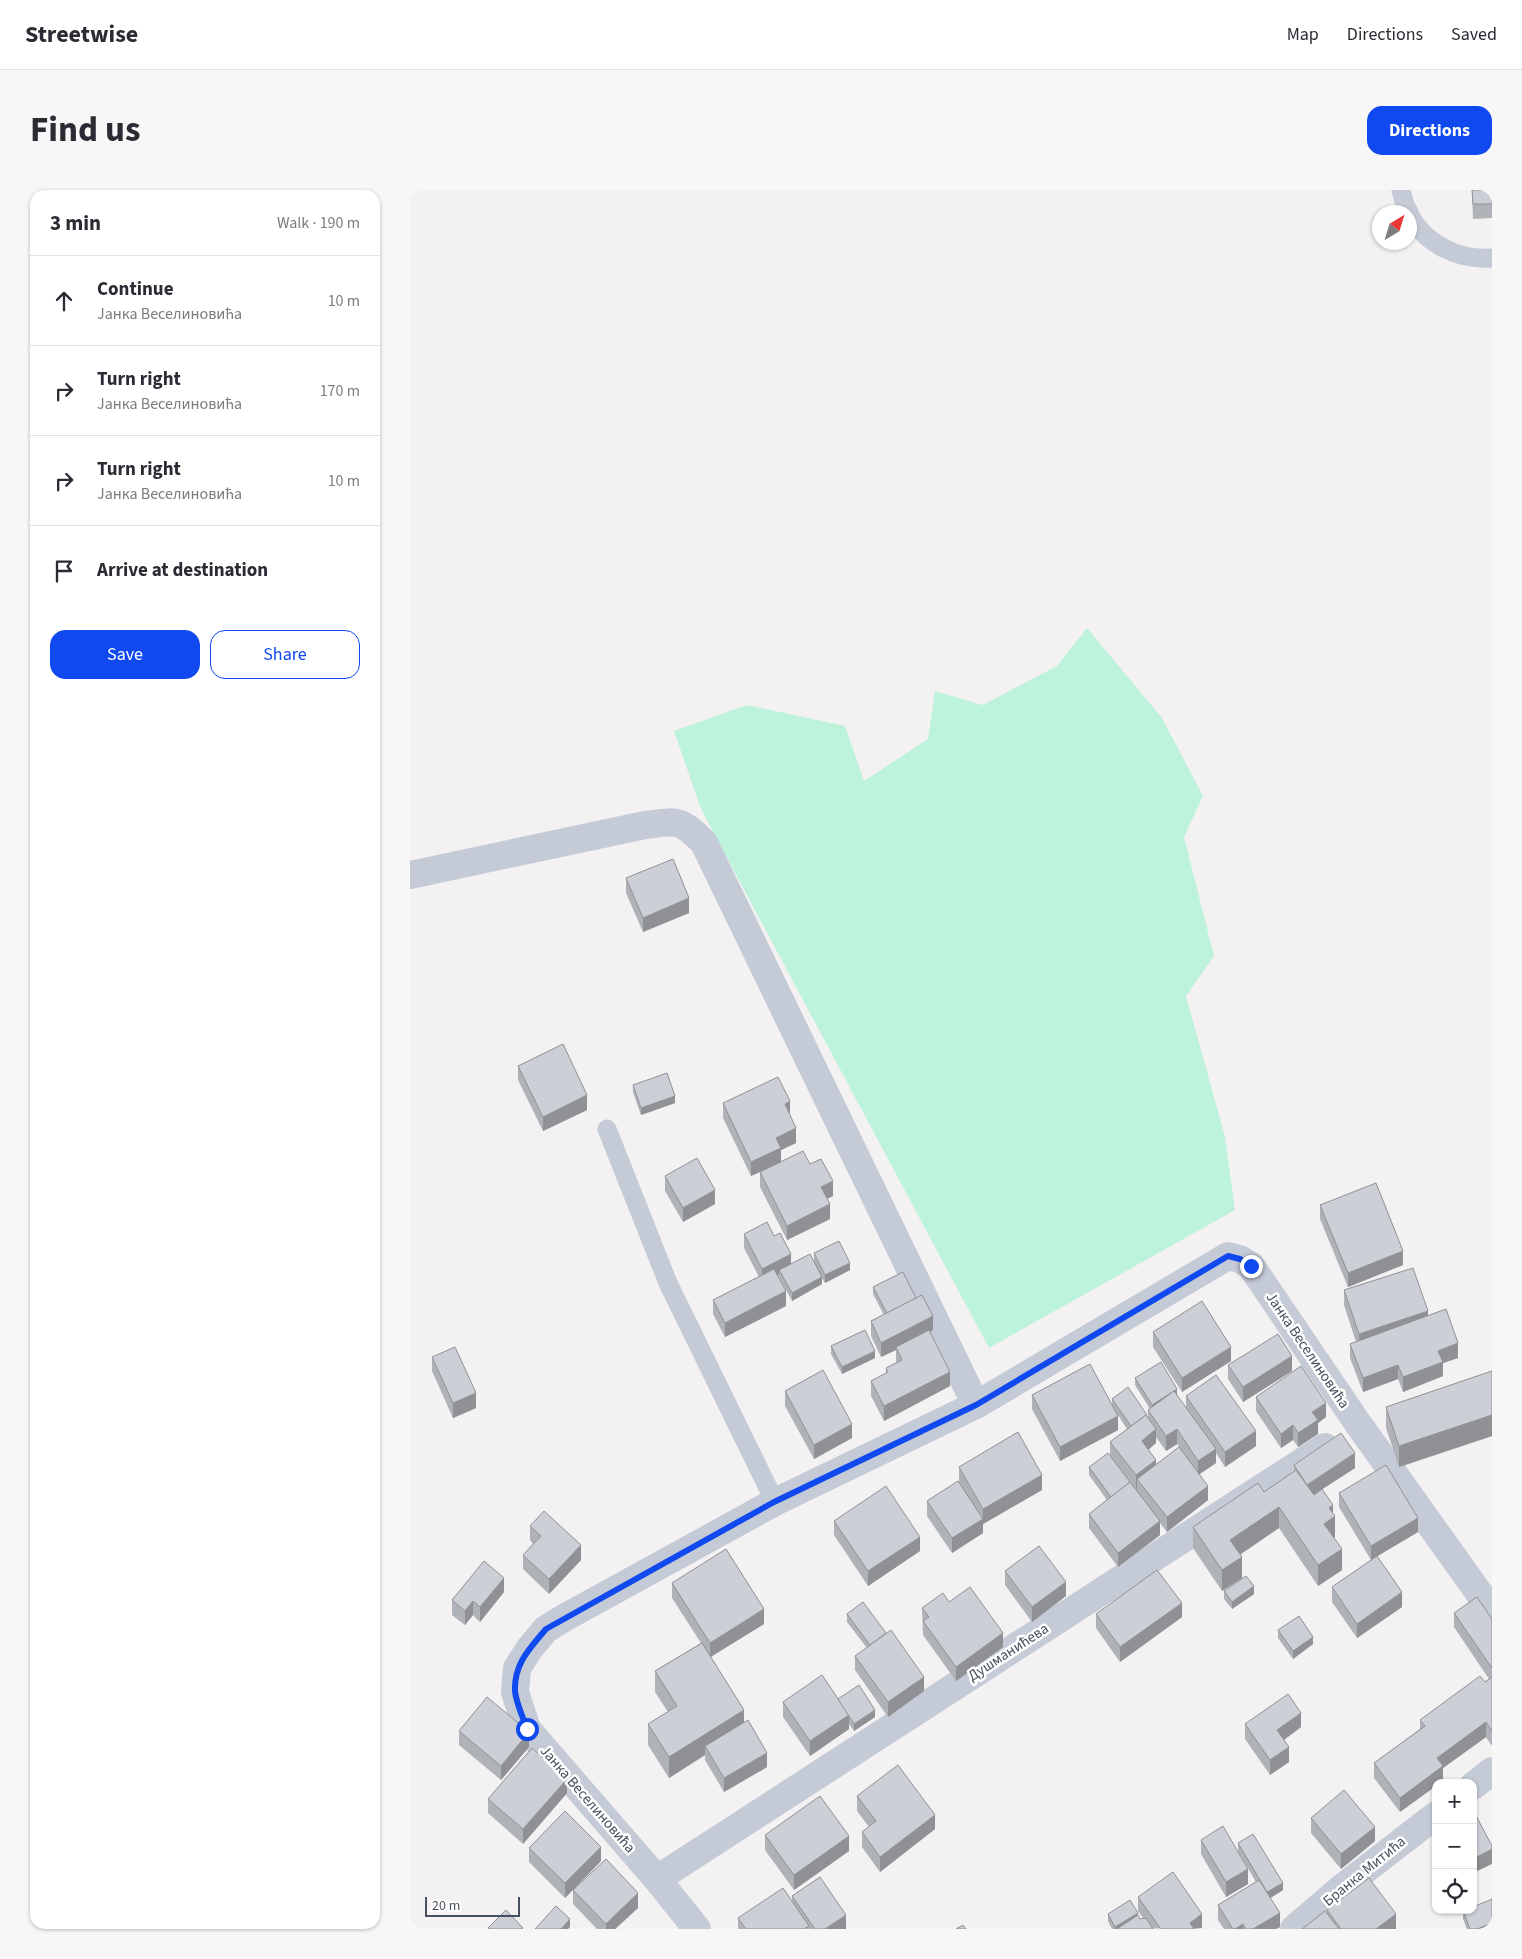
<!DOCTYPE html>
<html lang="en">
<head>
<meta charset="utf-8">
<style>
	:root { --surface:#fff; --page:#f7f7f7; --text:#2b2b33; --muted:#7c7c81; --line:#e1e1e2; --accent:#0f49ef }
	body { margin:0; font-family:"Source Sans 3",sans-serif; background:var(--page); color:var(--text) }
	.controls { position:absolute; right:15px; bottom:15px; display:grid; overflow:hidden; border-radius:10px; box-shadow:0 1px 4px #0004 }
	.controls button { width:45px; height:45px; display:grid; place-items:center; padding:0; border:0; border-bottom:1px solid var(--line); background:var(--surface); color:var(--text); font:25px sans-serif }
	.compass { position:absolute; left:962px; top:15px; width:45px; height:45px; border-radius:50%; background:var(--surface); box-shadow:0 1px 4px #0004; rotate:38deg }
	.scale { position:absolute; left:15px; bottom:12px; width:95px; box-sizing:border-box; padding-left:5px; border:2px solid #47505f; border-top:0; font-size:14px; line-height:18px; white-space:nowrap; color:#47505f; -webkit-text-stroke:4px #fff; paint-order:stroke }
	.stop { position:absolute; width:15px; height:15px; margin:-11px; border:4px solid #0f49ef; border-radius:50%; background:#fff }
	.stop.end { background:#0f49ef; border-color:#fff; box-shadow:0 1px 5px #0008 }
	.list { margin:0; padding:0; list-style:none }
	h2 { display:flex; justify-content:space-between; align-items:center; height:65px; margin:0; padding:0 20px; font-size:21px }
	h2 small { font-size:16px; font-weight:400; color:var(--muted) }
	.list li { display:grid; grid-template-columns:32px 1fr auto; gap:15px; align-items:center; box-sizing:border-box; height:90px; padding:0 20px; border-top:1px solid var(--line) }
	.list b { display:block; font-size:19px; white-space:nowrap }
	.list p { margin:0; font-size:16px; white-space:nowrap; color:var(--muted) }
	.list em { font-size:16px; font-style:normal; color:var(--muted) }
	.actions { display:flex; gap:10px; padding:15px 20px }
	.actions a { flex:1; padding:11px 0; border:1px solid var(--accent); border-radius:15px; text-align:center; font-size:18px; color:var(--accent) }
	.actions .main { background:var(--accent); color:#fff }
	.icon { flex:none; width:28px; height:28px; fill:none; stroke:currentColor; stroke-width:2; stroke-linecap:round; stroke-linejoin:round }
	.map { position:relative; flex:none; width:1082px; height:1739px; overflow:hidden; border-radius:15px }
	header { display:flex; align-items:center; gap:30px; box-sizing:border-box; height:70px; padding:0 25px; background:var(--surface); border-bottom:1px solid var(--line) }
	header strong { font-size:24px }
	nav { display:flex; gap:28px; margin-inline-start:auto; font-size:18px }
	.intro { display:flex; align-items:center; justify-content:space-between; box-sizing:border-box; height:120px; padding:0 30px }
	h1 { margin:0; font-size:35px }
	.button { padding:12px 22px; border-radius:15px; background:var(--accent); color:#fff; font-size:18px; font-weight:700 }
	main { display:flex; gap:30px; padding:0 30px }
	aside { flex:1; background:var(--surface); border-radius:15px; box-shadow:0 1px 4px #0004 }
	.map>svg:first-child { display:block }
</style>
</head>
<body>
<header>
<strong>Streetwise</strong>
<nav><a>Map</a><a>Directions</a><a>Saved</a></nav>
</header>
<div class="intro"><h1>Find us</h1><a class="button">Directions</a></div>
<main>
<aside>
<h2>3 min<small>Walk · 190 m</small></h2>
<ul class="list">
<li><svg class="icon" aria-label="ahead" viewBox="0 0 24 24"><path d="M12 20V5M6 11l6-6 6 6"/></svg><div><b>Continue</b><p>Јанка Веселиновића</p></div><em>10 m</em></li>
<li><svg class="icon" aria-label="right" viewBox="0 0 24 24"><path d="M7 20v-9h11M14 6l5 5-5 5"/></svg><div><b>Turn right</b><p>Јанка Веселиновића</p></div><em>170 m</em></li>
<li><svg class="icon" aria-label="right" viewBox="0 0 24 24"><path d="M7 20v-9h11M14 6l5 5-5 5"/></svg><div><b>Turn right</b><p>Јанка Веселиновића</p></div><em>10 m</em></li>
<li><svg class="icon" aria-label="arrive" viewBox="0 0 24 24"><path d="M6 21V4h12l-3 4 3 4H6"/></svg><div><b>Arrive at destination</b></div></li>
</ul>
<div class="actions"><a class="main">Save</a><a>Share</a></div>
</aside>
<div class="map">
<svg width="1082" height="1739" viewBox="0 0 1082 1739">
	<rect width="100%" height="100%" fill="#f3f1f1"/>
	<path fill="#bdf2db" d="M677 438 752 528 793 606 774 647 804 766 776 806 815 947 825 1020 579 1158 291 619 264 541 337 515 435 536 454 591 518 549 525 501 573 515 647 476Z"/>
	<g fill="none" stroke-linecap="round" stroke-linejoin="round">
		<g stroke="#c4cad6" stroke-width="19">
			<path d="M991 0 995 15 999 22"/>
			<path d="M999 24C1016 55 1048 70 1082 68"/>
			<path d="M197 939 258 1093 365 1312"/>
		</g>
		<g stroke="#c4cad6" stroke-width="28">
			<path d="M0 685 235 635C267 631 270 628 294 653L566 1215"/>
			<path d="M1063 1596 1082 1581"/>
			<path d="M247 1689 915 1257"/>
			<path d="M287 1739 247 1689 117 1539 105 1502 107 1478 120 1458 136 1439 154 1428 365 1312 566 1215 818 1066 830 1069 841 1076 949 1235 1082 1421"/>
			<path d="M884 1739 933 1697 1026 1625"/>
		</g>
	</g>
	<g fill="#afb2b7" fill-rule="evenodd">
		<path d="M1062 0H1082V28L1063 29Z"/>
		<path d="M216 688 279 723 233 742 216 703Z"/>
		<path d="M108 876 177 920 133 941 108 890Z"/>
		<path d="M223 895 265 913 231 925 223 902Z"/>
		<path d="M313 913 380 925 386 953 371 960V972L400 974 423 1006 417 1009 420 1029 377 1050 350 997V982L341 986 313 928Z"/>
		<path d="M255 986 305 1014 273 1032 255 1001Z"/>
		<path d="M910 1015 993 1075 938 1097 910 1029Z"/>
		<path d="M334 1044 364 1046 381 1074 404 1070V1063L440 1080 415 1093 412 1088V1094L382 1111 369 1087V1085H368L376 1116 315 1147 303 1124V1110L349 1087 334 1058Z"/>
		<path d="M463 1097 523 1140 520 1142 540 1196 474 1231 461 1206V1191L476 1183V1178L486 1173V1160L471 1167 461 1146V1131L474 1125 463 1104Z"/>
		<path d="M934 1100 1018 1125 1048 1168 1033 1173V1186L993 1202 988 1189 953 1202 940 1168V1154L946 1152 934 1115Z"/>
		<path d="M743 1142 821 1171 772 1202 743 1157Z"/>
		<path d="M421 1156 465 1168 432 1184 421 1164Z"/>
		<path d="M22 1167 66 1218 43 1228 22 1181Z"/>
		<path d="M818 1175 882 1181 833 1212 818 1189Z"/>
		<path d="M1082 1181V1246L989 1277 976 1238V1217Z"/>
		<path d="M725 1188 767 1205 776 1218V1206L846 1256 815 1277 806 1263V1273L790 1284 798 1310 757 1342 750 1333V1345L708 1377 679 1338V1324L697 1310 679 1285V1277L727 1301V1299L726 1300 700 1266V1252L717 1239 708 1225V1240L650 1271 622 1219V1205L702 1214V1209L737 1226 738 1227V1220L740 1219 725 1195ZM746 1247 756 1261 767 1254 770 1258 746 1274 738 1260 746 1253Z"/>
		<path d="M375 1201 442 1248 404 1269 375 1216Z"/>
		<path d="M846 1207 916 1227 908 1233V1244L888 1257 883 1250 871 1258 846 1221Z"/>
		<path d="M884 1275 945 1278 903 1305 923 1323 925 1347 924 1348 932 1380 908 1396 869 1338 830 1365 832 1388 812 1401 783 1358V1337L854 1302 884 1281Z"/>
		<path d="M549 1277 632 1300 573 1334V1333V1343L542 1363 517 1326V1311L549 1291Z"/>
		<path d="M929 1303 1008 1342 967 1366 992 1417 947 1448 922 1412V1397L961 1370 929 1317Z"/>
		<path d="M424 1331 510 1361 458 1396 424 1345Z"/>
		<path d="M120 1336 171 1370 139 1404 113 1379V1365L123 1354 120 1350Z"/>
		<path d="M595 1381 656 1406 622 1432 595 1395Z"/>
		<path d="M262 1393 354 1434 301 1467 334 1533 357 1577 314 1602 295 1570V1565L259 1588 238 1555V1534L258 1522 245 1502V1481L291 1453 262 1408Z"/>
		<path d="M814 1401 844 1404 822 1419 814 1409Z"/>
		<path d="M94 1402 70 1432 63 1425 55 1435 42 1425V1410Z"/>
		<path d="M539 1412 593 1457 546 1491 513 1445 512 1418Z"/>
		<path d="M1044 1423 1082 1429V1556L1076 1547 1033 1578V1590L990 1622 964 1588V1573L1010 1539V1530L1079 1489 1044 1437Z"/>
		<path d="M437 1424 514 1501 478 1527 445 1480V1466L457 1458 437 1432Z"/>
		<path d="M686 1424 772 1427 710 1472 686 1438Z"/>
		<path d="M868 1440 903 1454 883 1469 868 1448Z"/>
		<path d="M373 1512 465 1527 444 1541 439 1534V1539L400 1566 373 1527Z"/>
		<path d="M835 1534 891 1537 874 1550 879 1572 860 1585 835 1549Z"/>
		<path d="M49 1541 119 1557 91 1590 49 1555Z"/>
		<path d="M157 1603 113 1654 78 1623V1609Z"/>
		<path d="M447 1606 525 1639 470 1682 452 1657V1642L459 1637 447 1621Z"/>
		<path d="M901 1628 965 1651 931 1679 901 1643Z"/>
		<path d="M355 1645 439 1661 384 1700 355 1660Z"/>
		<path d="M791 1650 838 1694 816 1707 791 1664Z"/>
		<path d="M1026 1651V1669L1024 1666V1652Z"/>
		<path d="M828 1653 873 1700 860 1708 870 1737 866 1739H814L808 1730V1715L846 1692 828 1661Z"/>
		<path d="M119 1658 191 1671 155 1708 119 1672Z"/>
		<path d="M163 1700 228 1718 205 1739H187L163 1714Z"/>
		<path d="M382 1706 436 1739H328V1728L382 1711Z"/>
		<path d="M728 1707 792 1738 702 1739 698 1731V1724L728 1726 730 1729 733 1728 728 1721Z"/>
		<path d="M917 1720 986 1739H892L917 1723Z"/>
		<path d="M1053 1721 1082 1739H1057L1053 1729Z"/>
	</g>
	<g fill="#8f9195">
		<path d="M279 708V723L233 742V728Z"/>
		<path d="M177 905V920L133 941V927Z"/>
		<path d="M265 906V913L231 925V918Z"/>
		<path d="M380 911V926L375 914Z"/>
		<path d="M386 938V953L371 960V972L341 986V972L366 948Z"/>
		<path d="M423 991V1006L411 1012V997Z"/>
		<path d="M305 1000V1014L273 1032V1018Z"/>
		<path d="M420 1014V1029L377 1050V1036Z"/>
		<path d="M993 1061V1075L938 1097V1083Z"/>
		<path d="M381 1064V1078L369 1080V1085L352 1093V1079Z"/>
		<path d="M440 1073V1080L415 1093V1085Z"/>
		<path d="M412 1087V1094L382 1111V1103Z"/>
		<path d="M376 1101V1116L315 1147V1133Z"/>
		<path d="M1018 1121V1136L949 1159V1144Z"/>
		<path d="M523 1126V1140L487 1159 486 1157V1160L471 1167V1153Z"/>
		<path d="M1048 1153V1168L1033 1173V1186L993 1202V1187L1028 1161Z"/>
		<path d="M821 1157V1171L772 1202V1188Z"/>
		<path d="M465 1161V1168L432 1184V1177Z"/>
		<path d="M882 1166V1181L833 1212V1197Z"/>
		<path d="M988 1175V1189L953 1202V1188Z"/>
		<path d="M540 1182V1196L474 1231V1216Z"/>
		<path d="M767 1199V1207L742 1222V1215Z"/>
		<path d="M66 1203V1218L43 1228V1213Z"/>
		<path d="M916 1213V1227L908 1233V1244L888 1257V1243L902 1222Z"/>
		<path d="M1082 1225V1246L989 1277V1256Z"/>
		<path d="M708 1226V1240L650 1271V1257Z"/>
		<path d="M442 1234V1248L404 1269V1255Z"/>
		<path d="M883 1235V1250L871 1258V1244Z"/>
		<path d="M746 1239V1253L732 1265V1251Z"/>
		<path d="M767 1239V1254L756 1261V1246Z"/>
		<path d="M846 1241V1256L815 1277V1262Z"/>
		<path d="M806 1259V1273L788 1285V1271Z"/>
		<path d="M945 1263V1278L897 1309V1295Z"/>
		<path d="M746 1270V1285L727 1289V1299L726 1300V1285Z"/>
		<path d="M632 1285V1300L573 1334V1319Z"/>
		<path d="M798 1296V1310L757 1342V1327Z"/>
		<path d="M923 1315V1328L925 1326V1347L914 1355V1334L919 1318Z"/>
		<path d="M869 1317V1338L820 1371V1350Z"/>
		<path d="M1008 1328V1342L961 1370V1356Z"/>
		<path d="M573 1329V1343L542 1363V1348Z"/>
		<path d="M750 1331V1345L708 1377V1363Z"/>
		<path d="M510 1347V1361L458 1396V1381Z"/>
		<path d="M171 1355V1370L139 1404V1389Z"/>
		<path d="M932 1359V1380L908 1396V1375Z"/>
		<path d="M832 1367V1388L812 1401V1380Z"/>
		<path d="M94 1388V1402L70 1432V1417Z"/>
		<path d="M656 1392V1406L622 1432V1417Z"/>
		<path d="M844 1396V1404L822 1419V1412Z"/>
		<path d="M992 1402V1417L947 1448V1434Z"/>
		<path d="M63 1411V1425L55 1435V1421Z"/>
		<path d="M772 1413V1427L710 1472V1457Z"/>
		<path d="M354 1419V1434L300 1467V1453Z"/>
		<path d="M593 1443V1457L546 1491V1477Z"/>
		<path d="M903 1447V1454L883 1469V1461Z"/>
		<path d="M514 1487V1501L478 1527V1512Z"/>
		<path d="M334 1520V1541L295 1556V1565L259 1588V1567Z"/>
		<path d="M465 1520V1527L444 1541V1534Z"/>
		<path d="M891 1523V1537L867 1555V1540Z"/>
		<path d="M439 1525V1539L400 1566V1551Z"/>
		<path d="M1076 1532V1547L1033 1578V1590L1030 1593H1026V1596L990 1622V1608L1027 1568Z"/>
		<path d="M119 1542V1557L91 1590V1576Z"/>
		<path d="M879 1557V1572L860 1585V1570Z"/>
		<path d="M357 1563V1577L314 1602V1588Z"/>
		<path d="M157 1589V1603L113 1654V1639Z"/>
		<path d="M525 1625V1639L470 1682V1667Z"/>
		<path d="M965 1637V1651L931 1679V1664Z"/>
		<path d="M439 1646V1661L384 1700V1685Z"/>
		<path d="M191 1657V1671L155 1708V1693Z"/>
		<path d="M1082 1659V1674L1063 1683V1669Z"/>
		<path d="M838 1679V1694L816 1707V1692Z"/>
		<path d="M873 1693V1700L857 1710V1702Z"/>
		<path d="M228 1703V1718L205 1739H196V1734Z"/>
		<path d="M728 1723V1731L714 1739H705V1737Z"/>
		<path d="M870 1723V1737L866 1739H843Z"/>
		<path d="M792 1724V1738L780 1739V1733Z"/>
		<path d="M986 1724V1739H966Z"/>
		<path d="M436 1725V1739H415Z"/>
		<path d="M160 1729V1737L158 1739H151Z"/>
		<path d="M1082 1733V1739H1067Z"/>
		<path d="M833 1734V1739H825Z"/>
	</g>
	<g fill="#cccfd5" stroke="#8f9195">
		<path d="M1062 0H1082V14H1063Z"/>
		<path d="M263 669 279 708 233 728 216 688Z"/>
		<path d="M153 854 177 905 133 927 108 876Z"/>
		<path d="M257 883 265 906 231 918 223 895Z"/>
		<path d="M368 887 380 911 375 914 386 938 366 948 371 958 341 972 313 913Z"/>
		<path d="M393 961 400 974 411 969 423 991 411 997 420 1014 377 1036 350 982Z"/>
		<path d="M287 968 305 1000 273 1018 255 986Z"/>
		<path d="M966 993 993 1061 938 1083 910 1015Z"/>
		<path d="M357 1032 364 1046 370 1043 381 1064 352 1079 334 1044Z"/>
		<path d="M429 1051 440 1073 415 1085 404 1063Z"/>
		<path d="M400 1064 412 1087 382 1103 369 1080Z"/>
		<path d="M1003 1078 1018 1121 949 1144 934 1100Z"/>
		<path d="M364 1079 376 1101 315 1133 303 1110Z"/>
		<path d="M493 1082 506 1108 477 1123 463 1097Z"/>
		<path d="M512 1105 523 1126 471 1153 461 1131Z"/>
		<path d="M792 1111 821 1157 772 1188 743 1142Z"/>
		<path d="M1036 1119 1048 1153 1028 1161 1033 1172 993 1187 988 1175 953 1188 940 1154Z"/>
		<path d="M455 1140 465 1161 432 1177 421 1156Z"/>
		<path d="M519 1140 540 1182 474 1216 461 1191 478 1182 476 1178 492 1170 486 1157Z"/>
		<path d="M868 1144 882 1166 833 1197 818 1175Z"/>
		<path d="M45 1157 66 1203 43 1213 22 1167Z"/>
		<path d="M751 1172 767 1199 742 1215 725 1188Z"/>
		<path d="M680 1174 708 1226 650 1257 622 1205Z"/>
		<path d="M891 1176 916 1213 902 1222 908 1230 888 1243 883 1235 871 1244 846 1207Z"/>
		<path d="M413 1180 442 1234 404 1255 375 1201Z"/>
		<path d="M1082 1181V1225L989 1256 976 1217Z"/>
		<path d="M806 1185 846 1241 815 1262 776 1206Z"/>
		<path d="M718 1197 737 1225H736L721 1236 702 1209Z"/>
		<path d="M764 1201 806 1259 788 1271 767 1239 756 1246 738 1220Z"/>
		<path d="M736 1225 746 1239 732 1251 746 1270 726 1285 700 1252Z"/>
		<path d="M608 1242 632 1285 573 1319 549 1277Z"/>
		<path d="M931 1243 945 1263 897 1295 884 1275Z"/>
		<path d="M769 1257 798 1296 757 1327 727 1289Z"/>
		<path d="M698 1263 720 1292 701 1307 679 1277Z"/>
		<path d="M976 1275 1008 1328 961 1356 929 1303Z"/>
		<path d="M886 1280 904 1305 912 1299 923 1315 919 1318 925 1326 914 1334 932 1359 908 1375 869 1317 820 1350 832 1367 812 1380 783 1337 848 1293 854 1302Z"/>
		<path d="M548 1291 573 1329 542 1348 517 1311Z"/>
		<path d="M720 1292 750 1331 708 1363 679 1324Z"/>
		<path d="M476 1296 510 1347 458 1381 424 1331Z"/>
		<path d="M134 1321 171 1355 139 1389 113 1365 131 1346 120 1336Z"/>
		<path d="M629 1356 656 1392 622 1417 595 1381Z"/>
		<path d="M316 1359 354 1419 300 1453 262 1393Z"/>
		<path d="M967 1366 992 1402 947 1434 922 1397Z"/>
		<path d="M74 1371 94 1388 70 1417 63 1411 55 1421 42 1410Z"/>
		<path d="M747 1380 772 1413 710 1457 686 1424Z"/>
		<path d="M836 1386 844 1396 822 1412 814 1401Z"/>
		<path d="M560 1397 593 1443 546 1477 513 1431 519 1427 512 1418 533 1403 539 1412Z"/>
		<path d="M1067 1407 1082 1429V1478L1044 1423Z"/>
		<path d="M453 1412 476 1443 460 1455 437 1424Z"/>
		<path d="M889 1426 903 1447 883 1461 868 1440Z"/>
		<path d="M481 1440 514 1487 478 1512 445 1466Z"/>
		<path d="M292 1453 334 1520 259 1567 238 1534 267 1516 245 1481Z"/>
		<path d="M412 1485 439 1525 400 1551 373 1512Z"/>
		<path d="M1070 1486 1075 1492 1082 1487V1541L1076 1532 1027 1568 1033 1576 990 1608 964 1573 1015 1536 1010 1530Z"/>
		<path d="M449 1495 465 1520 444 1534 428 1509Z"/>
		<path d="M878 1504 891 1523 867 1540 879 1557 860 1570 835 1534Z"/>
		<path d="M77 1507 119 1542 91 1576 49 1541Z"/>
		<path d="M338 1530 357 1563 314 1588 295 1556Z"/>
		<path d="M122 1558 157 1589 113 1639 78 1609Z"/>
		<path d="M488 1575 525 1625 470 1667 452 1642 466 1631 447 1606Z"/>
		<path d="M934 1600 965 1637 931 1664 901 1628Z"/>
		<path d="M410 1606 439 1646 384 1685 355 1645Z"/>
		<path d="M1063 1620 1082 1656V1659L1063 1669Z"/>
		<path d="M155 1621 191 1657 155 1693 119 1658Z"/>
		<path d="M813 1636 838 1679 816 1692 791 1650Z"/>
		<path d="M843 1644 873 1693 857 1702 828 1653Z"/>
		<path d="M196 1669 228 1703 196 1734 163 1700Z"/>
		<path d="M763 1682 792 1724 780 1733 784 1739H751L728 1707Z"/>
		<path d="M410 1687 436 1725 415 1739H405L382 1706Z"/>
		<path d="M959 1688 986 1724 966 1739H931L917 1720Z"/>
		<path d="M849 1690 870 1723 843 1739H836L833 1734 825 1739H823L808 1715Z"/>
		<path d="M373 1698 399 1736 394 1739H336L328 1728Z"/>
		<path d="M1082 1709V1733L1067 1739H1060L1053 1721 1055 1720H1063V1717Z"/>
		<path d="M720 1710 728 1723 705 1737 698 1724Z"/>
		<path d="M146 1716 160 1729 151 1739H125Z"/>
		<path d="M96 1720 113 1738 112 1739H79L78 1738Z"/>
		<path d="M915 1721 929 1739H892Z"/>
		<path d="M728 1725 730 1729 736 1728 743 1739H707Z"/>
		<path d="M553 1735 556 1739H546Z"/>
	</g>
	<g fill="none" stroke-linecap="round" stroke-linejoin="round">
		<path stroke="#0f49ef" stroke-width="6" d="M117 1539C113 1527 106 1513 105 1501 104 1474 119 1459 136 1439L364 1312 566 1215 818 1066 830 1069 841 1076"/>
	</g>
	<g text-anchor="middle" stroke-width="5" stroke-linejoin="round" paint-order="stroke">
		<g font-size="15" fill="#47505f" stroke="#fff">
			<text transform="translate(898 1160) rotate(56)" y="5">Јанка Веселиновића</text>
			<text transform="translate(598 1462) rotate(-33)" y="5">Душманићева</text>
			<text transform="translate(178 1609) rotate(49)" y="5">Јанка Веселиновића</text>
			<text transform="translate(954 1681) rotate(-39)" y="5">Бранка Митића</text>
		</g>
	</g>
</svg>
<div class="controls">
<button>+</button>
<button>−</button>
<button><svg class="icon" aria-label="locate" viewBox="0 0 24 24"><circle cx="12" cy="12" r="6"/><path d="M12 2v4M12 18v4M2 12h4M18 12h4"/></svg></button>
</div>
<svg class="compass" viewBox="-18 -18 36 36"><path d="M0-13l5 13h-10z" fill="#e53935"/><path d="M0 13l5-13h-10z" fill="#7c7c81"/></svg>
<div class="scale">20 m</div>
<div class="stop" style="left:117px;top:1539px"></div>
<div class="stop end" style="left:841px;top:1076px"></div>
</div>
</main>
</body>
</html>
